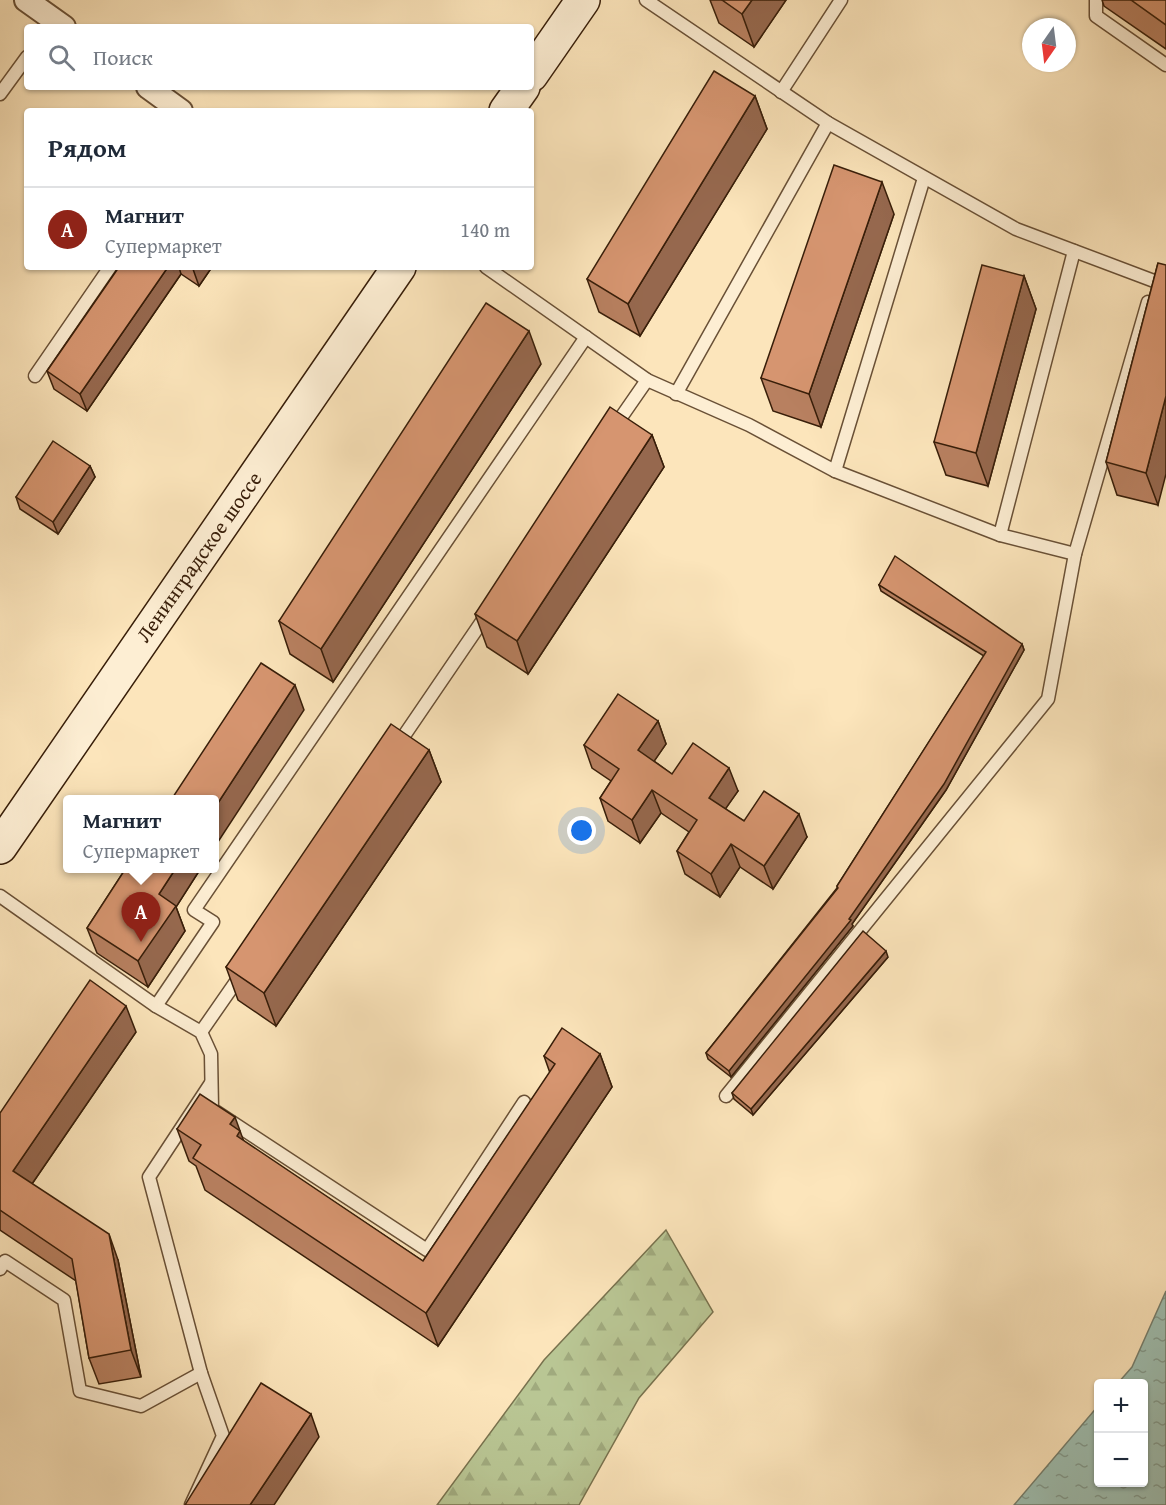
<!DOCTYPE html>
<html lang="ru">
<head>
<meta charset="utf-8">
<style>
	:root { --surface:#fff; --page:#f2f2f3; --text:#1f2937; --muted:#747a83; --line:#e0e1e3; --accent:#8f2418 }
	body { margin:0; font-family:"Gentium Book Plus",serif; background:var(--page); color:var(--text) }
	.controls { position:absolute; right:18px; bottom:18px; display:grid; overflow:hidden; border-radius:6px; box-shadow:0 2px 4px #0004 }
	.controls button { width:54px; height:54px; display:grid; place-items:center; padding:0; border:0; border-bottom:2px solid var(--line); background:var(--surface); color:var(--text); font:30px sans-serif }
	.compass { position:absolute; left:1022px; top:18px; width:54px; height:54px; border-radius:50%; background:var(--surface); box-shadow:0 2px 4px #0004; rotate:194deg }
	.you { position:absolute; left:582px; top:831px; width:21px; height:21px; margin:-15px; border:4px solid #fff; border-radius:50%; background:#1a73e8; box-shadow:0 0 0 9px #1a73e833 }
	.badge { display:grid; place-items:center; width:39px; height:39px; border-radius:50%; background:var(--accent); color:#fff; font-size:20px; font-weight:700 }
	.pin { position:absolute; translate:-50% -50px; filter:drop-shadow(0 2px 3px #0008) }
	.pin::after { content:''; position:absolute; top:32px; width:21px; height:18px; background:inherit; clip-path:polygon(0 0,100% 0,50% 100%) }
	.popup { position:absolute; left:63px; top:795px; width:156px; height:78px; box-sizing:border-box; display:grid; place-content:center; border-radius:6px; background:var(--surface); filter:drop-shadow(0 2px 4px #0005); font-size:20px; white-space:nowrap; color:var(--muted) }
	.popup b { font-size:22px; color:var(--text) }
	.popup::after { content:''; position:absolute; left:50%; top:100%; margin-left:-12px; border:12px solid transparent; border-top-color:var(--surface) }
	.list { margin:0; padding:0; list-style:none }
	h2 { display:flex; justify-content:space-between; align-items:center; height:78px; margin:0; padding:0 24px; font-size:26px }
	h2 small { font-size:20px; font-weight:400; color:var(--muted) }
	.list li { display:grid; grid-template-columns:39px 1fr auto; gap:18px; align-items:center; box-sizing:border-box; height:84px; padding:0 24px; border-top:2px solid var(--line) }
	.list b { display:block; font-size:22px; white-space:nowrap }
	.list p { margin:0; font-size:20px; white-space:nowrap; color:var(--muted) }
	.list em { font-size:20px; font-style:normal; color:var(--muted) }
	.icon { flex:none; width:33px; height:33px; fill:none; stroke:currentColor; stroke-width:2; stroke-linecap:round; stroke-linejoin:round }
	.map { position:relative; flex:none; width:1166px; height:1505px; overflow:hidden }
	.search { position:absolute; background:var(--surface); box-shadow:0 2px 4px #0004; left:24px; top:24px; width:510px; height:66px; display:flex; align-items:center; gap:15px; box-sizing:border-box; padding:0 21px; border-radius:6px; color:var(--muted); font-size:22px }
	.panel { position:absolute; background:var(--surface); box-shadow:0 2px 4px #0004; left:24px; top:108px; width:510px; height:162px; border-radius:6px }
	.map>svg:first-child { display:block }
</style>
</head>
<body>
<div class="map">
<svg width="1166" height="1505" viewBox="0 0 1166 1505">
	<defs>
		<pattern id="forest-firs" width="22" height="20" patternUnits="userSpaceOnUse" patternTransform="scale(1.5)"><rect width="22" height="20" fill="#b9c694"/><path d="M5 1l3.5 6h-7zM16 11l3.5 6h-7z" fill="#a0aa7e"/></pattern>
		<pattern id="water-ripples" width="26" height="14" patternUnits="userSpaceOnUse" patternTransform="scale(1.5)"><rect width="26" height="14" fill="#9fbfb1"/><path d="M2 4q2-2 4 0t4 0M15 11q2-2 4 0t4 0" fill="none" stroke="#839b8e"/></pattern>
	</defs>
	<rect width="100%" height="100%" fill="#fce5bb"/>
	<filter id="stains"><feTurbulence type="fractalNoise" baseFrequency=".00333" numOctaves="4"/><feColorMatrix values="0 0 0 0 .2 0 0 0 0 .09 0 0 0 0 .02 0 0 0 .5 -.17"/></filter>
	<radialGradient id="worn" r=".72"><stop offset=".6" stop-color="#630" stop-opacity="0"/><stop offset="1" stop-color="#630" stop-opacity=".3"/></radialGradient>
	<path fill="url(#forest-firs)" stroke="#78724e" stroke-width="1.5" d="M666 1230 713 1312 639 1398 579 1505H437L544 1360Z"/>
	<path fill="url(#water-ripples)" stroke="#767f6e" stroke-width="1.5" d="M1166 1291V1505H1014L1098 1406V1482H1144V1384L1118 1383 1132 1367Z"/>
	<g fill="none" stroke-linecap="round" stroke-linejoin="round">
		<defs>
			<g id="service">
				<path d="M646 0 828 123 1016 229 1154 281H1166"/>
				<path d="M1096 0V16L1166 65"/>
				<path d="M781 92 841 0"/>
				<path d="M0 94 27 57"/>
				<path d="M486 267 647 380 749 425 835 471 1000 535 1075 554"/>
				<path d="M35 376 110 267"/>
				<path d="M676 394 828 123"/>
				<path d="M613 429 647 380"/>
				<path d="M835 471 924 178"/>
				<path d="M1000 535 1074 251"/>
				<path d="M397 746 487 614"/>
				<path d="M0 896 156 1006 213 922 194 910 586 337"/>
				<path d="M156 1006 201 1032 211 1054 212 1109 427 1250 524 1102"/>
				<path d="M201 1032 242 973"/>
				<path d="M726 1096 1048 699 1075 554 1148 302"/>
				<path d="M0 1269 5 1261 64 1300 80 1391 141 1406 201 1373"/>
				<path d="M191 1505 223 1436 201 1373 149 1177 211 1083"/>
			</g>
			<g id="minor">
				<path d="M26 0 64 27"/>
				<path d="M148 87 181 111"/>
			</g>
			<g id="secondary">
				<path d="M531 75 583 0"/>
				<path d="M506 111 523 87"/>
				<path d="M0 847 399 267"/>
			</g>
		</defs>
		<use href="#service" stroke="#695036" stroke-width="15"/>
		<use href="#minor" stroke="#695036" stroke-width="26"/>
		<use href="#secondary" stroke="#381e09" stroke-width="36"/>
		<use href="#service" stroke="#fdeed3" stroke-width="12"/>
		<use href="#minor" stroke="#fdeed3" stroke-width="22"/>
		<use href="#secondary" stroke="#fdeed3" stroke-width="33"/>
	</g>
	<g fill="#b88060" stroke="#381e09" stroke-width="1.5">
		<path d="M710 0H786L754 47 719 23Z"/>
		<path d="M1102 0H1166V49L1104 6Z"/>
		<path d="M755 96 767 129 640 336 599 312 587 279Z"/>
		<path d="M894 214 821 427 773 411 761 378Z"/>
		<path d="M1158 263V505L1117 495 1106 462Z"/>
		<path d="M119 267H212L199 286 181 274 87 411 54 389 47 371Z"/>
		<path d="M1024 276 1036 309 988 486 946 475 934 442Z"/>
		<path d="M541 364 333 682 290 654 279 621Z"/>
		<path d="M652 435 664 467 528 674 487 647 475 614Z"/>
		<path d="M90 466 95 477 58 534 20 509 16 497Z"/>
		<path d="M879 585 1022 644 1024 650 946 790 852 924 853 926 731 1077 708 1059 706 1053 837 888V886L984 656 881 591Z"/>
		<path d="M658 721 666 744 654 761 672 774 738 791 725 809 744 821 807 837 773 889 740 867 720 897 685 874 677 851 689 832 661 813 640 843 608 821 600 798 611 781 592 768 584 745Z"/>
		<path d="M429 750 441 782 276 1026 238 1000 226 967Z"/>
		<path d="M126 868H201L176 907 185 931 148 987 97 953 87 928Z"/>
		<path d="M888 957 753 1115 734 1099 732 1093Z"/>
		<path d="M136 1032 32 1184 118 1260 141 1377 99 1384 89 1358 76 1281 0 1230V1113Z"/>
		<path d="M600 1054 612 1087 438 1346 205 1190 196 1166 189 1161 177 1129 243 1141 423 1261 550 1073 544 1056Z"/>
	</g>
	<g fill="#96684e" stroke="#381e09" stroke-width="1.5">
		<path d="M752 0H786L754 47 742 14Z"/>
		<path d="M755 96 767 129 640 336 628 304Z"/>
		<path d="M882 182 894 214 821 427 809 394Z"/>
		<path d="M168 267H179L181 274 87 411 80 394Z"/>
		<path d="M194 267H212L199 286 193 269Z"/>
		<path d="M1024 276 1036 309 988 486 976 453Z"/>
		<path d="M529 331 541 364 333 682 321 649Z"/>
		<path d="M1166 396V474L1158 505 1146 473Z"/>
		<path d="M652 435 664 467 528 674 517 641Z"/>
		<path d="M90 466 95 477 58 534 53 522Z"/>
		<path d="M1022 644 1024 650 946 790 852 924 853 926 731 1077 729 1071Z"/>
		<path d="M295 685 304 710 214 848V809Z"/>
		<path d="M658 721 666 744 646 773 638 750Z"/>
		<path d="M429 750 441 782 276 1026 264 993Z"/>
		<path d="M729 768 738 791 717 821 709 798Z"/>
		<path d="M652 790 661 813 640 843 632 820Z"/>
		<path d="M799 814 807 837 773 889 764 866Z"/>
		<path d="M731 844 740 867 720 897 711 874Z"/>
		<path d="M176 868H201L176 907 185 931 148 987 138 961 159 894Z"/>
		<path d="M886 951 888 957 753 1115 751 1109Z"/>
		<path d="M126 1006 136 1032 23 1197 13 1171Z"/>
		<path d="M600 1054 612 1087 438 1346 426 1313Z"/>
		<path d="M235 1117 252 1164 230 1124Z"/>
		<path d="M109 1234 118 1260 141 1377 131 1350Z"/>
		<path d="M311 1414 319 1437 274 1505H250Z"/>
	</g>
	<g fill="#d69570" stroke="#381e09" stroke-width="1.5">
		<path d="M722 0H752L742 14Z"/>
		<path d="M1131 0H1166V25Z"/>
		<path d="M714 71 755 96 628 304 587 279Z"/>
		<path d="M834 165 882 182 809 394 761 378Z"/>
		<path d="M1158 263 1166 265V396L1146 473 1106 462Z"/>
		<path d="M982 265 1024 276 976 453 934 442Z"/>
		<path d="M119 267H168L80 394 47 371Z"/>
		<path d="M486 303 529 331 321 649 279 621Z"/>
		<path d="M610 407 652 435 517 641 475 614Z"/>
		<path d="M53 441 90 466 53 522 16 497Z"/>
		<path d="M895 556 1022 644 944 784 849 919 851 920 729 1071 706 1053 838 888 837 886 986 652 879 585Z"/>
		<path d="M261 663 295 685 214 809V800H171Z"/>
		<path d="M618 694 658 721 638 750 672 774 693 743 729 768 709 798 744 821 764 791 799 814 764 866 731 844 711 874 677 851 697 820 652 790 632 820 600 798 619 769 584 745Z"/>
		<path d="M391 724 429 750 264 993 226 967Z"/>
		<path d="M126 868H176L159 894 176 906 138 961 87 928Z"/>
		<path d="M863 931 886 951 751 1109 732 1093Z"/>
		<path d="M90 980 126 1006 13 1171 109 1234 131 1350 89 1358 72 1259 0 1210V1113Z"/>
		<path d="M562 1028 600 1054 426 1313 193 1158 201 1145 177 1129 200 1094 235 1117 230 1124 240 1131 237 1136 423 1261 555 1064 544 1056Z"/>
		<path d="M261 1383 311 1414 250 1505H185Z"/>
	</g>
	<g text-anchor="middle" stroke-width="6" stroke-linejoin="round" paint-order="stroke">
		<g font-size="21" fill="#381e09" stroke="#fdeed3">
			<text transform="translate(199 557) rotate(-55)" y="7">Ленинградское шоссе</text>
		</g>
	</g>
	<rect width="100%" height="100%" filter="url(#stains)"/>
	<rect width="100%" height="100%" fill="url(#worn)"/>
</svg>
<div class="controls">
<button>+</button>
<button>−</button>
</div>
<svg class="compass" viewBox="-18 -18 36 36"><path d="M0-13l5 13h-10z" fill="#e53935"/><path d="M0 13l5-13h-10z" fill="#747a83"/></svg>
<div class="you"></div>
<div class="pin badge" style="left:141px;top:942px">A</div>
<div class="popup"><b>Магнит</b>Супермаркет</div>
<div class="search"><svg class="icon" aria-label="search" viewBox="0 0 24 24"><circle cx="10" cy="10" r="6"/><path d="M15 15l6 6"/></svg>Поиск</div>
<section class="panel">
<h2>Рядом<small></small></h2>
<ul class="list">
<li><span class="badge">A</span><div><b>Магнит</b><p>Супермаркет</p></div><em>140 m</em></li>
</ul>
</section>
</div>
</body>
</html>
